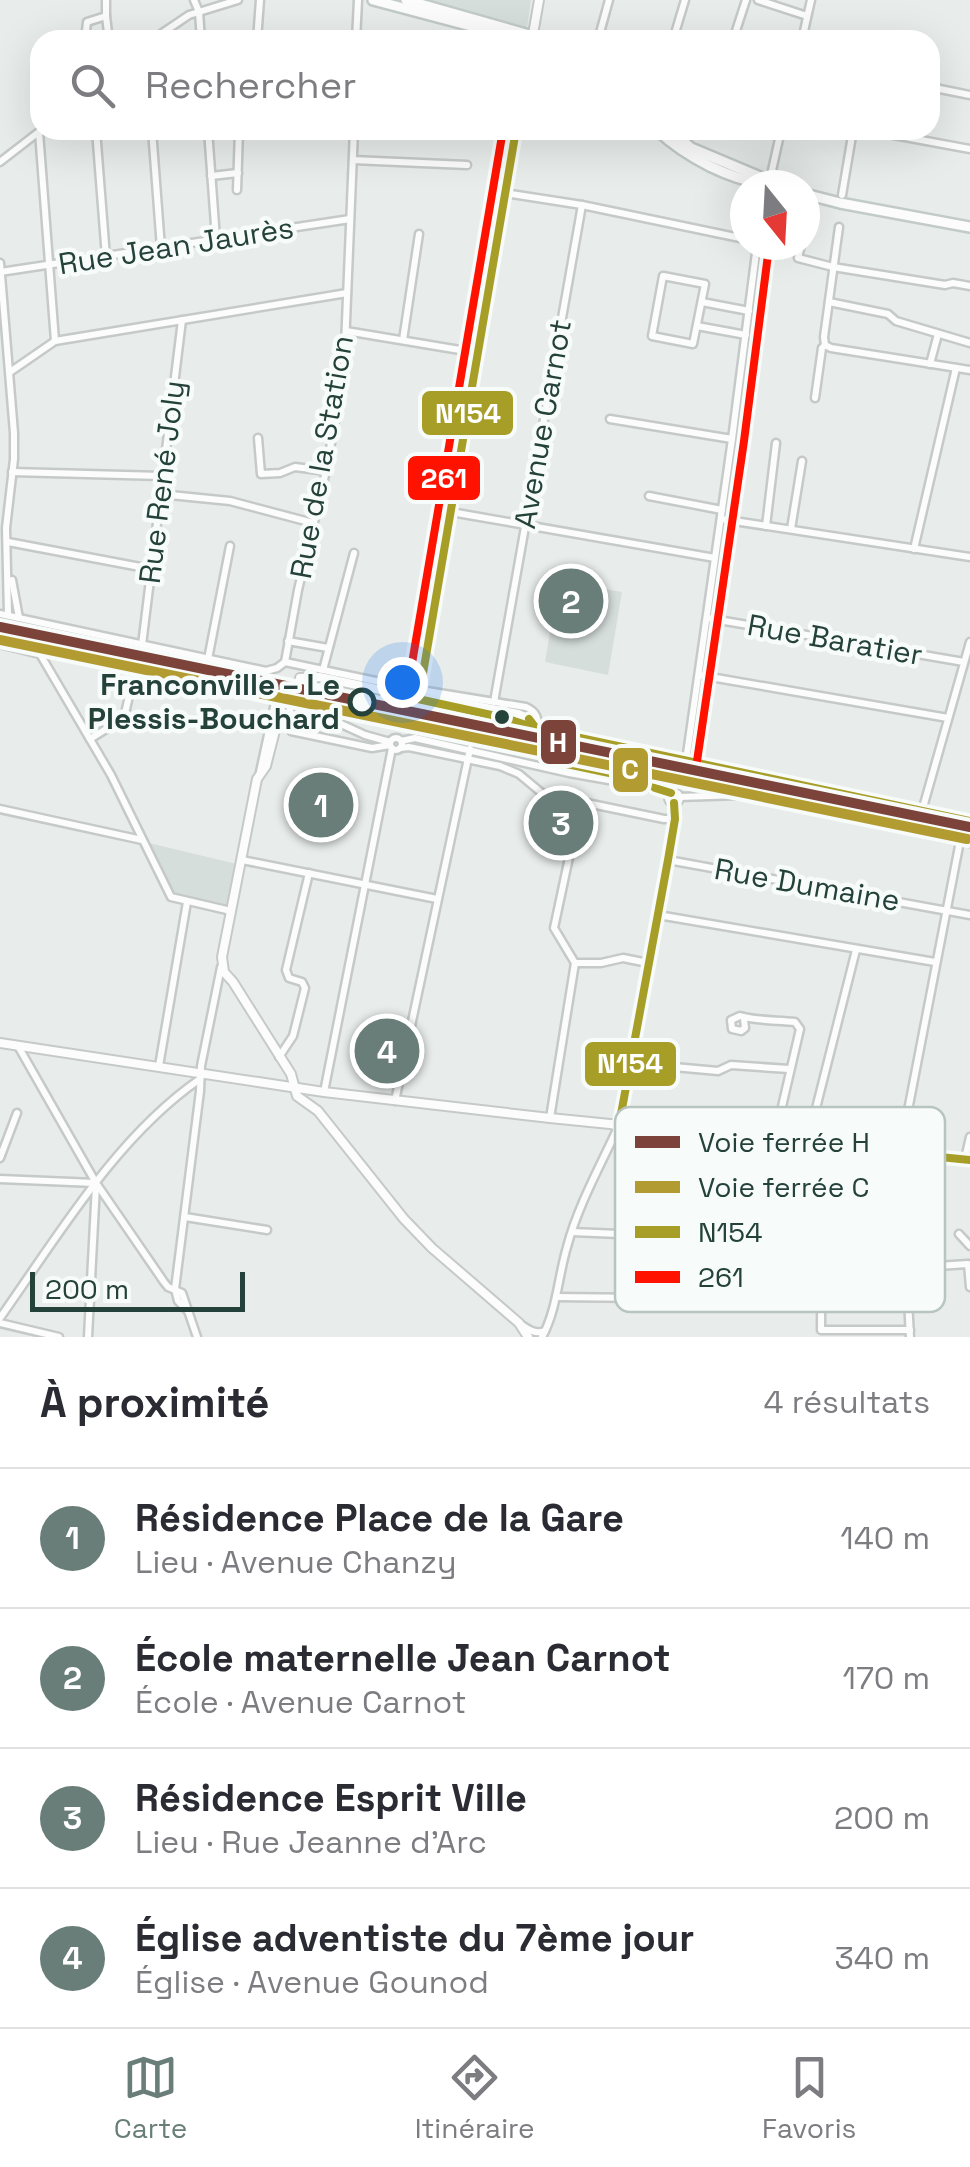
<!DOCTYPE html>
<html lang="fr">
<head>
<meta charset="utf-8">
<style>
	:root { --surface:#fff; --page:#f2f2f3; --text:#2b2b33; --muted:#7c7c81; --line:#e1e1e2; --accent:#697e78 }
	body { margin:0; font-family:"Space Grotesk",sans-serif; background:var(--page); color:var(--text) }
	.compass { position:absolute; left:730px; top:170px; width:90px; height:90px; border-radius:50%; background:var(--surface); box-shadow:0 10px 40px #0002; rotate:162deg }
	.scale { position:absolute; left:30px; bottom:25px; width:215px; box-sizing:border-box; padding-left:10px; border:5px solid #24423a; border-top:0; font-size:28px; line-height:35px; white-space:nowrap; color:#24423a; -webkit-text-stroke:8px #f7fbf9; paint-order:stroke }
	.you { position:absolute; left:402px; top:682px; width:35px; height:35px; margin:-25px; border:8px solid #fff; border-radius:50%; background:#1a73e8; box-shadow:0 0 0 15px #1a73e833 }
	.badge { display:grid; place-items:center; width:65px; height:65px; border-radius:50%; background:var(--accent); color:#fff; font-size:32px; font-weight:700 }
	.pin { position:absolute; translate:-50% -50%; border:5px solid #fff; box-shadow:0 2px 10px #0006 }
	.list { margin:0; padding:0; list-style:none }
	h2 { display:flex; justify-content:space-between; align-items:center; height:130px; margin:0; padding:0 40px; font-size:42px }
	h2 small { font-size:32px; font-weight:400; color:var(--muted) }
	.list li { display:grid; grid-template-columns:65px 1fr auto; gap:30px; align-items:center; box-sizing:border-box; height:140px; padding:0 40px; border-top:2px solid var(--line) }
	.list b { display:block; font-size:38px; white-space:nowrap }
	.list p { margin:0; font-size:32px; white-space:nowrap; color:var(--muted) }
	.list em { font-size:32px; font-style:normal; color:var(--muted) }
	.icon { flex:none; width:55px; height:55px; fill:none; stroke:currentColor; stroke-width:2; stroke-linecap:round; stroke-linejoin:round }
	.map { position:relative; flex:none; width:970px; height:1337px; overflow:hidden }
	.search { position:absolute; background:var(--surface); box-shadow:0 10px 40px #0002; left:30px; right:30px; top:30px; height:110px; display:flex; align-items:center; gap:25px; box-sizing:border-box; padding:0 35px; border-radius:30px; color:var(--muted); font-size:38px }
	.sheet { height:690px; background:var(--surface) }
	nav { display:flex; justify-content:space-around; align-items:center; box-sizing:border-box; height:140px; border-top:2px solid var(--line); background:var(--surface); font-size:28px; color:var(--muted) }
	nav a { display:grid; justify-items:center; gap:5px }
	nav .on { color:var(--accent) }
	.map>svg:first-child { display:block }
</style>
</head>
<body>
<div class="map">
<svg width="970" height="1337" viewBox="0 0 970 1337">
	<rect width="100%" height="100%" fill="#e8edeb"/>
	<g fill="#d6dedb">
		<path d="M418 0H531L527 28Z"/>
		<path d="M559 581 622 592 608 675 545 662Z"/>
		<path d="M0 622 272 679 312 690 560 741 561 738 970 824V837L559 748 309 697 307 701 0 635Z"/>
		<path d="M149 843 237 864 229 906 178 898 172 894Z"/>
	</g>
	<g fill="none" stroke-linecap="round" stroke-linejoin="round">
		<g stroke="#c1cbc8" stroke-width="8" stroke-dasharray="8 4" stroke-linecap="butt">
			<path d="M283 701 288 688 300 678"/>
			<path d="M537 726 554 756 562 763"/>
		</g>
		<defs>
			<g id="minor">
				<path d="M194 0 199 12 201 40"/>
				<path d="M758 0 807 16"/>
				<path d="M106 16 108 33"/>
				<path d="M85 40 87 22 106 16V0"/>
				<path d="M152 40 189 15 238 0"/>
				<path d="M257 40 260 0"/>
				<path d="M356 40 358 0"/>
				<path d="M598 40 609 0"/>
				<path d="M673 40 685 0"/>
				<path d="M733 40 746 0"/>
				<path d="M802 40 811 0"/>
				<path d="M930 87 970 95"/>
				<path d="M96 130 106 257"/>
				<path d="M152 130 161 248"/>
				<path d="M208 130 216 239"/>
				<path d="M867 130 970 149"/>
				<path d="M39 132 55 341"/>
				<path d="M353 160 467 165"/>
				<path d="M0 162 40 131"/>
				<path d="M211 176 238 173"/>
				<path d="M769 184 781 130"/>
				<path d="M237 190 239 130"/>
				<path d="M505 193 582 205 745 239"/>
				<path d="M842 195 853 130"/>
				<path d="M805 225 806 222"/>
				<path d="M801 245 798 258 833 267 945 285 953 283 970 286"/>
				<path d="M0 263 14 433V459L6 528 8 615"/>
				<path d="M0 272 350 219"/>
				<path d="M663 276 705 284 693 344 652 336Z"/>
				<path d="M702 302 749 311"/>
				<path d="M829 302 888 314 896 321 970 343"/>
				<path d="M697 326 746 335"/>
				<path d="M346 331 478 353"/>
				<path d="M403 340 419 234"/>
				<path d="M825 345 831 348 970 370"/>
				<path d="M930 364 938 334"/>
				<path d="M10 372 55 341 347 293"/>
				<path d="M815 398 822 348 825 345 824 337 839 227"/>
				<path d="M610 419 732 439"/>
				<path d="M258 438 261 474 280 473 295 467 326 471"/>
				<path d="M12 472 162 476"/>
				<path d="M160 494 230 501 313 523"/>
				<path d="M649 496 722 510"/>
				<path d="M451 512 715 558"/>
				<path d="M721 519 970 557"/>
				<path d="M766 526 776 443"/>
				<path d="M791 529 802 461"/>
				<path d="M8 542 151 569"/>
				<path d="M914 549 956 368"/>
				<path d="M12 580 19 618"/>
				<path d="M0 614 266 671 277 668 285 662"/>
				<path d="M707 618 964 662"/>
				<path d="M288 641 328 648"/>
				<path d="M0 644 40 654 111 775 171 897 231 911"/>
				<path d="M142 645 182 320"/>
				<path d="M208 659 230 546"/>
				<path d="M285 662 298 590 326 471 344 370 354 130"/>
				<path d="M285 662 390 684 399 693"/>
				<path d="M323 670 354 553"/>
				<path d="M699 675 948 718"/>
				<path d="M427 691 526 707C537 712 538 718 538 729"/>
				<path d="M423 699 457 708 505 718 538 729 772 779"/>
				<path d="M494 702 582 205"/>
				<path d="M291 716 298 715 341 724 365 735 390 742"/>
				<circle cx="396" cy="744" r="6"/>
				<path d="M90 739 124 718 129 696"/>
				<path d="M401 741 415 738 569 773 654 788"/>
				<path d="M400 748 409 747 500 766 519 774 543 794 664 819H675"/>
				<path d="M686 761 732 439 757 245"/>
				<path d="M260 772 276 698H284L289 702 291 716 287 725 291 731 372 748 390 745"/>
				<path d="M679 797 740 795 970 843"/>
				<path d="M924 804 970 642"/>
				<path d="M0 809 142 840"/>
				<path d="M242 860 437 899"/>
				<path d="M668 860 970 915"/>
				<path d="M658 915 935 962"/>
				<path d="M575 963 554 928 581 801"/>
				<path d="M575 963H601L623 958 648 963"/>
				<path d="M744 1019 745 1028 741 1031 732 1029 731 1020 740 1016C756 1021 778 1020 795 1022L800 1029 774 1141"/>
				<path d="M18 1046 96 1183 164 1282 168 1287 182 1293 197 1337"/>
				<path d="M279 1057 293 1036 305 988 302 982 289 978 286 970 309 873"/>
				<path d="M630 1063 718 1071 731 1065 789 1069"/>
				<path d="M159 1066 187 902"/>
				<path d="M324 1092 392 748"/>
				<path d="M395 1101 470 749"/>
				<path d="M550 1118 575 963"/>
				<path d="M807 1144 856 950"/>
				<path d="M822 1146 821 1330H910"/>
				<path d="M0 1158 17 1113"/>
				<path d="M965 1159 970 1137"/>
				<path d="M0 1179 95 1183"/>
				<path d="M185 1217 267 1230"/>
				<path d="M572 1232 619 1234 634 1238 744 1239"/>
				<path d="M959 1234 970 1246"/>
				<path d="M906 1268 968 1264 970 1287"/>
				<path d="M556 1297 821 1300"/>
				<path d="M188 1311 178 1301 175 1289 200 1091 201 1066 221 967"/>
				<path d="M0 1318C58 1236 116 1137 200 1079"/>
				<path d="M0 1323 59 1337"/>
				<path d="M520 1324C528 1329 535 1335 545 1331"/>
				<path d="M88 1337 96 1185"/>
				<path d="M542 1337C557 1310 558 1277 567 1247 578 1205 601 1165 619 1125"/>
				<path d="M910 1337 900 1152 960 841"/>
			</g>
			<g id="tertiary">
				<path d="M532 40 539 0"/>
				<path d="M300 678 319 677 400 694 413 691"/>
				<path d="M427 693 435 698 518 714 532 720"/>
				<path d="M423 699 416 698 413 691 416 686 421 685 516 130"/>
				<path d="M281 707 266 766 257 779 222 957 224 972 233 982 291 1074 297 1096 318 1111 404 1219 432 1248 519 1323 528 1337"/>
				<path d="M562 763 647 781 655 788 671 793"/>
				<circle cx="674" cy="798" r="5"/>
				<path d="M0 1043 324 1092 550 1118 970 1160"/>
				<path d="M619 1125 668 860 675 819 674 803"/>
			</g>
			<g id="secondary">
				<path d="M373 0 524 40"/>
				<path d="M406 0 547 40"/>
				<path d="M657 130C687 158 730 180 771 185"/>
				<path d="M670 130 691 148 760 177 767 183"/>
				<path d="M805 194 840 203 970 227"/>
			</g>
		</defs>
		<use href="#minor" stroke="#c5cac8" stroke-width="11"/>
		<use href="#tertiary" stroke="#c5cac8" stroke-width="12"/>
		<use href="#secondary" stroke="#c3cbc8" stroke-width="14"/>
		<use href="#minor" stroke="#fcfcfc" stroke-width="6"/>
		<use href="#tertiary" stroke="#fcfcfc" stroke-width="8"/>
		<use href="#secondary" stroke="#fcfcfc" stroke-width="9"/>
		<defs>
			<g id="bus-1">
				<path d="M516 130 421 685 415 688 414 695 418 699 505 718 538 729 970 821"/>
				<path d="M529 719 562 763 647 781 655 788 671 793"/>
				<path d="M674 803 675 819 668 860 619 1125 970 1160"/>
			</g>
			<path id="bus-2" d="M503 130 410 675 401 689 405 704 411 709C501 733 592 753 683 773H690L696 768 744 441 769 247"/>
		</defs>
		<use href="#bus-1" stroke="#f7fbf9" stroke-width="15"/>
		<use href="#bus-2" stroke="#f7fbf9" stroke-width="15"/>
		<use href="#bus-1" stroke="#a79e28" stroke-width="8"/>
		<use href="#bus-2" stroke="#ff1300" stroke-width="8"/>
		<defs>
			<path id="rail-1" d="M0 627 970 827"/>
			<path id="rail-2" d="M0 640 967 839"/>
		</defs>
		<use href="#rail-1" stroke="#f7fbf9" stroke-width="18"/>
		<use href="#rail-2" stroke="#f7fbf9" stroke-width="18"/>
		<use href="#rail-1" stroke="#7b4339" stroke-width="10"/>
		<use href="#rail-2" stroke="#b29c31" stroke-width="10"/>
	</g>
	<circle fill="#f7fbf9" stroke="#24423a" stroke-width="5" cx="362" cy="702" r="12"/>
	<circle fill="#24423a" stroke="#f7fbf9" stroke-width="4" cx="502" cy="717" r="9"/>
	<g text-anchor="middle" stroke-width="9" stroke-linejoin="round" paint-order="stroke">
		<g font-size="30" fill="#24423a" stroke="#f7fbf9">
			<text transform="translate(176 246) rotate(-9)" y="10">Rue Jean Jaurès</text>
			<text transform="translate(543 424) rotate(-80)" y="10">Avenue Carnot</text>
			<text transform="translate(322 457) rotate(-80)" y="10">Rue de la Station</text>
			<text transform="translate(162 482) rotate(-83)" y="10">Rue René Joly</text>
			<text transform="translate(835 640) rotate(10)" y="10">Rue Baratier</text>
			<text transform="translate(807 885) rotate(10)" y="10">Rue Dumaine</text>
		</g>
		<g font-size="30" font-weight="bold" fill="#24423a" stroke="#f7fbf9" text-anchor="end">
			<text x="340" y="695">Franconville – Le<tspan x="340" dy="34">Plessis-Bouchard</tspan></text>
		</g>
	</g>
	<rect x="615" y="1107" width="330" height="205" rx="15" fill="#f7fbf9" stroke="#b8c4c0" stroke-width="2.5"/>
	<rect x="635" y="1136" width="45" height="12" fill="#7b4339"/>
	<rect x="635" y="1181" width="45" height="12" fill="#b29c31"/>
	<rect x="635" y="1226" width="45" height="12" fill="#a79e28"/>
	<rect x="635" y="1271" width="45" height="12" fill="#ff1300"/>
	<g font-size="28" fill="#24423a">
		<text x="698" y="1152">Voie ferrée H</text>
		<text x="698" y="1197">Voie ferrée C</text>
		<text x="698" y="1242">N154</text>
		<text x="698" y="1287">261</text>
	</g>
	<g stroke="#f7fbf9" stroke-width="4">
		<rect x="420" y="389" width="95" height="48" rx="10" fill="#a79e28"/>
		<rect x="406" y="454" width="76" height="48" rx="10" fill="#ff1300"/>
		<rect x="539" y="718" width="39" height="48" rx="10" fill="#7b4339"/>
		<rect x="611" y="746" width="39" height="48" rx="10" fill="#b29c31"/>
		<rect x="583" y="1040" width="95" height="48" rx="10" fill="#a79e28"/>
	</g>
	<g font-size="28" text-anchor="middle" font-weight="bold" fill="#fff">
		<text x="468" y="423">N154</text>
		<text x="444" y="488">261</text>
		<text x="558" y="752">H</text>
		<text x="630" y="779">C</text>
		<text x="630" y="1073">N154</text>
	</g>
</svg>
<svg class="compass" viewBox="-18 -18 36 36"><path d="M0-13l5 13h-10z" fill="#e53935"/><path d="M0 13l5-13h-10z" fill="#7c7c81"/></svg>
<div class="scale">200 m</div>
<div class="you"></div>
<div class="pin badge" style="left:321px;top:805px">1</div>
<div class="pin badge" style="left:571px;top:601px">2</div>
<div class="pin badge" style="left:561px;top:823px">3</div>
<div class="pin badge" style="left:387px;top:1051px">4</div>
<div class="search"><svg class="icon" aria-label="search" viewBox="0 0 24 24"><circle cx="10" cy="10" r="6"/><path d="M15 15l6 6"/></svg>Rechercher</div>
</div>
<section class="sheet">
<h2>À proximité<small>4 résultats</small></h2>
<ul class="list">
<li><span class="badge">1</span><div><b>Résidence Place de la Gare</b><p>Lieu · Avenue Chanzy</p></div><em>140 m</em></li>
<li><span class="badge">2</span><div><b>École maternelle Jean Carnot</b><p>École · Avenue Carnot</p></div><em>170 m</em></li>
<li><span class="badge">3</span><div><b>Résidence Esprit Ville</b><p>Lieu · Rue Jeanne d'Arc</p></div><em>200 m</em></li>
<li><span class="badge">4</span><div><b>Église adventiste du 7ème jour</b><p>Église · Avenue Gounod</p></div><em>340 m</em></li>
</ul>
</section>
<nav>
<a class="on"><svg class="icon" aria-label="map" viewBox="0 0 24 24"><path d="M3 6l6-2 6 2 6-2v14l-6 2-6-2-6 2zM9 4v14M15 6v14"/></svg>Carte</a>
<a><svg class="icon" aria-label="directions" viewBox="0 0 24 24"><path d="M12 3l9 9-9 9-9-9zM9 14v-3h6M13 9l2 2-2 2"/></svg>Itinéraire</a>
<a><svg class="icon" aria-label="saved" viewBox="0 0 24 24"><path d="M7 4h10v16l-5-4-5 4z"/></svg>Favoris</a>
</nav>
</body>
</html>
